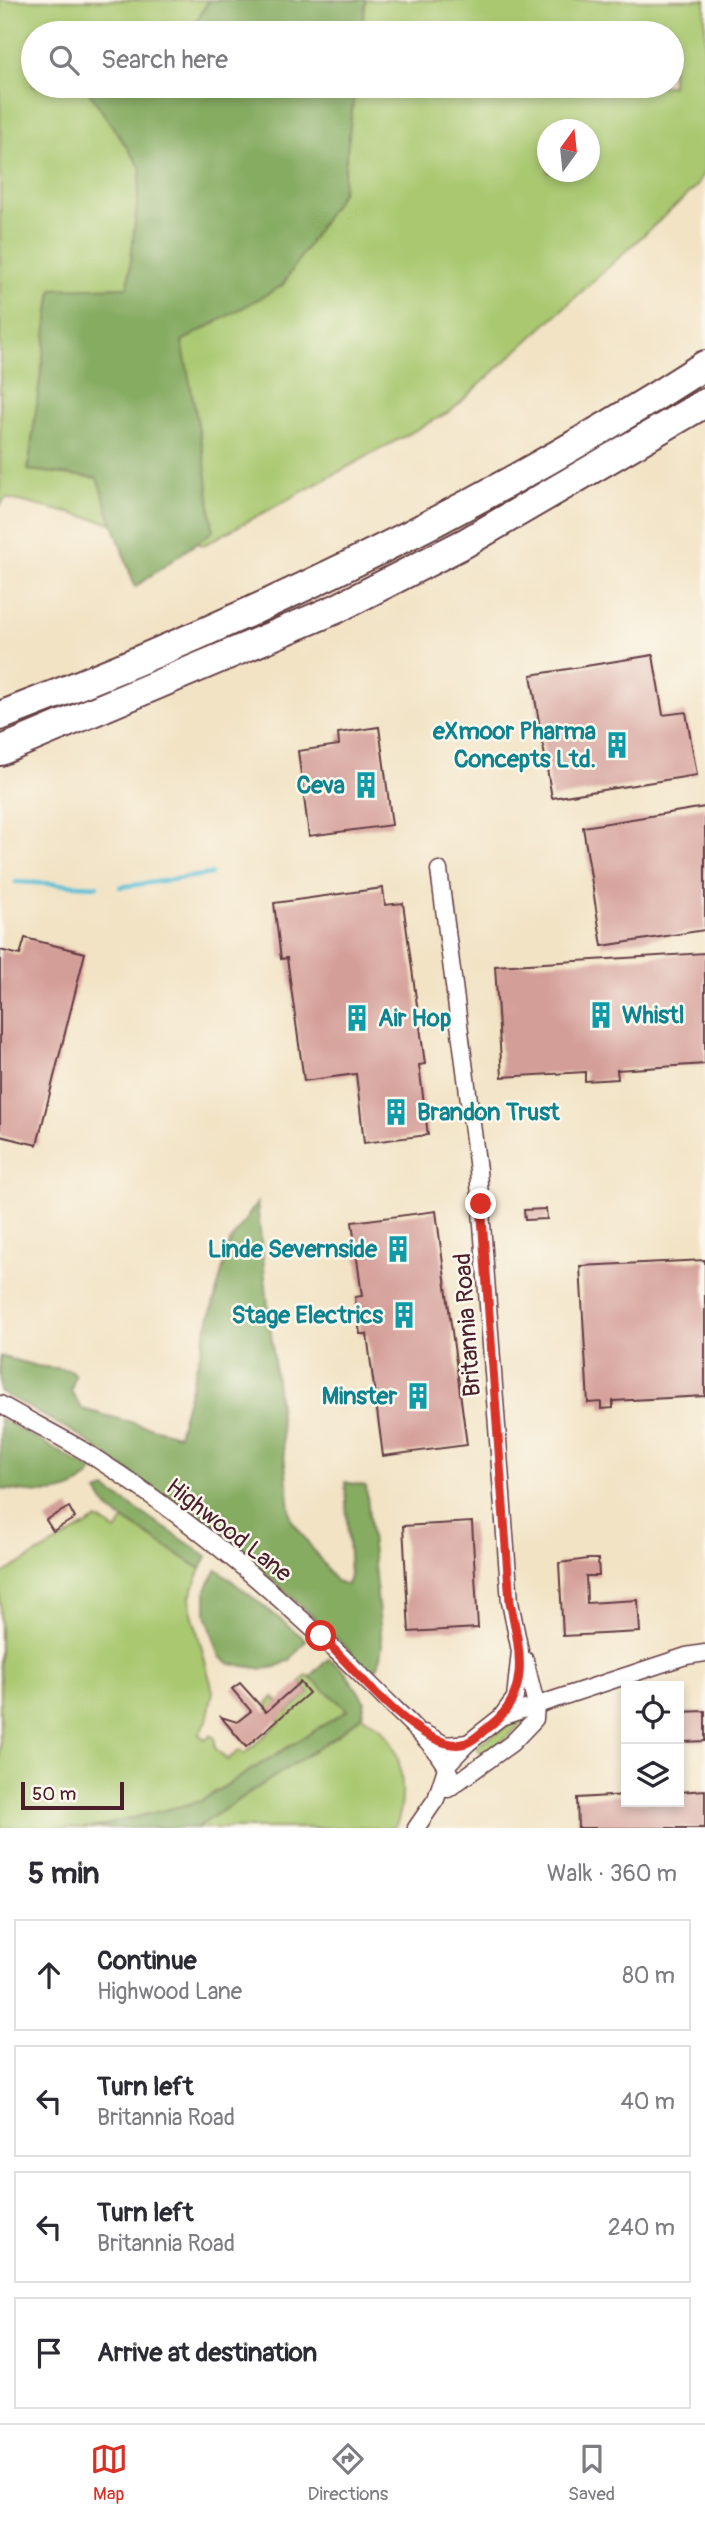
<!DOCTYPE html>
<html lang="en">
<head>
<meta charset="utf-8">
<style>
	:root { --surface:#fff; --page:#f7f7f7; --text:#2b2b33; --muted:#7c7c81; --line:#e1e1e2; --accent:#d93025 }
	body { margin:0; font-family:Pangolin,sans-serif; background:var(--page); color:var(--text) }
	.controls { position:absolute; right:21px; bottom:21px; display:grid; overflow:hidden; border-radius:0px; box-shadow:0 4px 10px #0003 }
	.controls button { width:63px; height:63px; display:grid; place-items:center; padding:0; border:0; border-bottom:2px solid var(--line); background:var(--surface); color:var(--text); font:35px sans-serif }
	.compass { position:absolute; left:537px; top:119px; width:63px; height:63px; border-radius:50%; background:var(--surface); box-shadow:0 4px 10px #0003; rotate:15deg }
	.scale { position:absolute; left:21px; bottom:18px; width:103px; box-sizing:border-box; padding-left:7px; border:4px solid #4a1f2b; border-top:0; font-size:19px; line-height:24px; white-space:nowrap; color:#4a1f2b; -webkit-text-stroke:5px #fbf7ec; paint-order:stroke }
	.stop { position:absolute; width:21px; height:21px; margin:-16px; border:5px solid #d93025; border-radius:50%; background:#fff }
	.stop.end { background:#d93025; border-color:#fff; box-shadow:0 2px 7px #0008 }
	.list { margin:0; padding:0; list-style:none }
	h2 { display:flex; justify-content:space-between; align-items:center; height:91px; margin:0; padding:0 28px; font-size:30px }
	h2 small { font-size:23px; font-weight:400; color:var(--muted) }
	.list li { display:grid; grid-template-columns:46px 1fr auto; gap:21px; align-items:center; box-sizing:border-box; height:112px; margin:0 14px 14px; padding:0 14px; border:2px solid var(--line); border-radius:0px }
	.list b { display:block; font-size:26px; white-space:nowrap }
	.list p { margin:0; font-size:23px; white-space:nowrap; color:var(--muted) }
	.list em { font-size:23px; font-style:normal; color:var(--muted) }
	.icon { flex:none; width:38px; height:38px; fill:none; stroke:currentColor; stroke-width:2; stroke-linecap:round; stroke-linejoin:round }
	.map { position:relative; flex:none; width:705px; height:1828px; overflow:hidden }
	.search { position:absolute; background:var(--surface); box-shadow:0 4px 10px #0003; left:21px; right:21px; top:21px; height:77px; display:flex; align-items:center; gap:18px; box-sizing:border-box; padding:0 24px; border-radius:38px; color:var(--muted); font-size:26px }
	.sheet { height:595px; background:var(--surface) }
	nav { display:flex; justify-content:space-around; align-items:center; box-sizing:border-box; height:98px; border-top:2px solid var(--line); background:var(--surface); font-size:19px; color:var(--muted) }
	nav a { display:grid; justify-items:center; gap:4px }
	nav .on { color:var(--accent) }
	.map>svg:first-child { display:block }
</style>
</head>
<body>
<div class="map">
<svg width="705" height="1828" viewBox="0 0 705 1828">
	<rect width="100%" height="100%" fill="#fbf7ec"/>
	<filter id="ink" filterUnits="userSpaceOnUse"><feTurbulence type="fractalNoise" baseFrequency=".0143" numOctaves="2"/><feDisplacementMap in="SourceGraphic" scale="14" xChannelSelector="R" yChannelSelector="G"/><feConvolveMatrix kernelMatrix="1 2 1 2 8 2 1 2 1" color-interpolation-filters="sRGB"/></filter>
	<filter id="wash" filterUnits="userSpaceOnUse"><feTurbulence type="fractalNoise" baseFrequency=".00686" numOctaves="4" result="noise"/><feDisplacementMap in="SourceGraphic" scale="28" xChannelSelector="R" yChannelSelector="G"/><feGaussianBlur stdDeviation="1.57" result="paint"/><feColorMatrix in="noise" values="0 0 0 0 0 0 0 0 0 0 0 0 0 0 0 0 0 1.4 0 .05"/><feComposite in="paint" operator="in"/></filter>
	<g filter="url(#wash)">
		<rect width="100%" height="100%" fill="#f2e3c5"/>
		<g fill="#a9c86f" stroke="#7a744d" stroke-width="2" fill-rule="evenodd">
			<path d="M0 0H705V171L696 187 451 411 204 545 6 498 0 506ZM33 33H672V86H33ZM548 130H590V172H548Z"/>
			<path d="M98 1519 116 1531 124 1520 201 1569 190 1596 191 1609 213 1691 207 1721 199 1734 206 1740 211 1735 215 1738V1748L227 1760 240 1750 244 1754 280 1722 266 1705 273 1697 287 1712 309 1693 300 1682 307 1675 348 1710 201 1801 93 1828H0V1575Z"/>
			<path d="M362 1715C369 1721 379 1725 384 1732 404 1755 407 1801 395 1828H196L339 1734Z"/>
			<path d="M521 1717 525 1720 485 1758 476 1747Z"/>
		</g>
		<g fill="#86ac62" stroke="#686646" stroke-width="2">
			<path d="M209 0H366L361 33H189Z"/>
			<path d="M85 86H355L342 192 282 286 182 341 205 462 213 531 135 587 97 478 28 470 52 289 128 287 141 168Z"/>
			<path d="M257 1203 291 1519 336 1581 347 1585 350 1575 345 1482 366 1486 382 1645 379 1664 373 1674 324 1626 256 1566 77 1434 0 1392V1356L37 1366 70 1370 75 1375 71 1391 82 1409 178 1435 230 1242Z"/>
			<path d="M0 1418 93 1471C71 1502 34 1492 0 1489Z"/>
			<path d="M106 1489 207 1556 201 1569 109 1510 97 1492Z"/>
			<path d="M217 1569 306 1640 290 1660 276 1667 264 1669 231 1664 220 1657 206 1614V1589Z"/>
			<path d="M329 1658 344 1671 365 1701 362 1715 339 1734 196 1828H93L201 1801 348 1710 310 1677Z"/>
		</g>
		<g fill="none" stroke-linecap="round" stroke-linejoin="round">
			<g stroke="#58bfd5" stroke-width="4.5">
				<path d="M16 882 97 886"/>
				<path d="M120 887 211 874"/>
			</g>
		</g>
		<g id="blocks">
			<g fill="#d49e98">
				<path d="M653 655 663 715 686 712 697 775 552 798 531 675Z"/>
				<path d="M379 727 392 825 309 836 298 751 339 745 338 733Z"/>
				<path d="M705 807V930L602 946 583 827Z"/>
				<path d="M383 888 385 905 403 903 425 1064 419 1065 428 1135 364 1143 356 1074 304 1081 287 958 281 959 274 903Z"/>
				<path d="M25 938 85 953 37 1145 0 1136V950L20 955Z"/>
				<path d="M705 953V1064L617 1070 618 1079 585 1081V1072L502 1077 495 966Z"/>
				<path d="M546 1209 547 1219 525 1220 524 1210Z"/>
				<path d="M436 1211 467 1445 383 1456 367 1334H360L355 1297 362 1296 352 1222Z"/>
				<path d="M705 1260V1396L613 1401V1408L601 1409V1402L588 1403 580 1266Z"/>
				<path d="M69 1507 75 1518 53 1531 46 1520Z"/>
				<path d="M472 1522 478 1628 409 1632 403 1526Z"/>
				<path d="M588 1559H598L599 1576H586L587 1603 638 1600 640 1632 563 1636 559 1563Z"/>
				<path d="M300 1682 309 1693 246 1747 221 1717 237 1722 251 1711 232 1689 240 1683 266 1712Z"/>
				<path d="M705 1711V1741L683 1742 682 1737H679V1712Z"/>
				<path d="M705 1790V1828H578L577 1798 626 1795V1802H679V1792Z"/>
			</g>
		</g>
	</g>
	<g filter="url(#ink)">
		<use href="#blocks" fill-opacity="0" stroke="#633c42" stroke-width="2"/>
		<g fill="none" stroke-linecap="round" stroke-linejoin="round">
			<defs>
				<g id="minor">
					<path d="M0 1404C29 1421 60 1436 89 1454 194 1520 289 1603 377 1691 404 1719 441 1747 454 1784"/>
					<path d="M501 1717 686 1656 705 1653"/>
					<path d="M424 1733 446 1745 468 1743"/>
					<path d="M448 1789 512 1743 535 1719 536 1704 525 1660"/>
					<path d="M416 1828 436 1799 447 1765 468 1743 501 1717 515 1698 520 1651 510 1602 478 1170 439 870"/>
				</g>
				<g id="motorway">
					<path d="M0 716C246 622 484 508 705 365"/>
					<path d="M0 751 336 609 465 543 705 403"/>
				</g>
			</defs>
			<use href="#minor" stroke="#633c42" stroke-width="19"/>
			<use href="#motorway" stroke="#633c42" stroke-width="32"/>
			<use href="#minor" stroke="#fff" stroke-width="16"/>
			<use href="#motorway" stroke="#fff" stroke-width="28"/>
		</g>
	</g>
	<g fill="none" stroke-linecap="round" stroke-linejoin="round" filter="url(#ink)">
		<path stroke="#d93025" stroke-width="9" d="M321 1636C350 1664 423 1757 466 1743 475 1740 484 1730 492 1724 532 1693 519 1645 510 1602L481 1204"/>
	</g>
	<defs>
		<symbol id="building-bare" viewBox="-9 -9 18 18"><path d="M-4-6H4V6H1V3H-1V6H-4ZM-2.5-4.3h1.7v1.8h-1.7ZM.8-4.3h1.7v1.8H.8ZM-2.5-1h1.7V.8h-1.7ZM.8-1h1.7V.8H.8Z" fill="#0f9aa8" stroke="#fbf7ec" stroke-width="2.5" paint-order="stroke"/></symbol>
	</defs>
	<g fill-rule="evenodd">
		<use href="#building-bare" x="598" y="726" width="38" height="38"/>
		<use href="#building-bare" x="347" y="766" width="38" height="38"/>
		<use href="#building-bare" x="582" y="996" width="38" height="38"/>
		<use href="#building-bare" x="338" y="999" width="38" height="38"/>
		<use href="#building-bare" x="377" y="1093" width="38" height="38"/>
		<use href="#building-bare" x="379" y="1230" width="38" height="38"/>
		<use href="#building-bare" x="385" y="1296" width="38" height="38"/>
		<use href="#building-bare" x="399" y="1377" width="38" height="38"/>
	</g>
	<g text-anchor="middle" stroke-width="5" stroke-linejoin="round" paint-order="stroke">
		<g font-size="24" font-weight="bold" fill="#0d838f" stroke="#fbf7ec" text-anchor="end">
			<text x="596" y="739">eXmoor Pharma<tspan x="596" dy="28">Concepts Ltd.</tspan></text>
			<text x="345" y="793">Ceva</text>
			<text x="622" y="1023" text-anchor="start">Whistl</text>
			<text x="378" y="1026" text-anchor="start">Air Hop</text>
			<text x="417" y="1120" text-anchor="start">Brandon Trust</text>
			<text x="377" y="1257">Linde Severnside</text>
			<text x="383" y="1323">Stage Electrics</text>
			<text x="397" y="1404">Minster</text>
		</g>
		<g font-size="24" fill="#4a1f2b" stroke="#fbf7ec">
			<text transform="translate(467 1325) rotate(-94)" y="8">Britannia Road</text>
			<text transform="translate(229 1530) rotate(38)" y="8">Highwood Lane</text>
		</g>
	</g>
</svg>
<div class="controls">
<button><svg class="icon" aria-label="locate" viewBox="0 0 24 24"><circle cx="12" cy="12" r="6"/><path d="M12 2v4M12 18v4M2 12h4M18 12h4"/></svg></button>
<button><svg class="icon" aria-label="layers" viewBox="0 0 24 24"><path d="M12 4l9 5-9 5-9-5zM3 14l9 5 9-5"/></svg></button>
</div>
<svg class="compass" viewBox="-18 -18 36 36"><path d="M0-13l5 13h-10z" fill="#e53935"/><path d="M0 13l5-13h-10z" fill="#7c7c81"/></svg>
<div class="scale">50 m</div>
<div class="stop" style="left:321px;top:1636px"></div>
<div class="stop end" style="left:481px;top:1204px"></div>
<div class="search"><svg class="icon" aria-label="search" viewBox="0 0 24 24"><circle cx="10" cy="10" r="6"/><path d="M15 15l6 6"/></svg>Search here</div>
</div>
<section class="sheet">
<h2>5 min<small>Walk · 360 m</small></h2>
<ul class="list">
<li><svg class="icon" aria-label="ahead" viewBox="0 0 24 24"><path d="M12 20V5M6 11l6-6 6 6"/></svg><div><b>Continue</b><p>Highwood Lane</p></div><em>80 m</em></li>
<li><svg class="icon" aria-label="left" viewBox="0 0 24 24"><path d="M17 20v-9H6M10 6l-5 5 5 5"/></svg><div><b>Turn left</b><p>Britannia Road</p></div><em>40 m</em></li>
<li><svg class="icon" aria-label="left" viewBox="0 0 24 24"><path d="M17 20v-9H6M10 6l-5 5 5 5"/></svg><div><b>Turn left</b><p>Britannia Road</p></div><em>240 m</em></li>
<li><svg class="icon" aria-label="arrive" viewBox="0 0 24 24"><path d="M6 21V4h12l-3 4 3 4H6"/></svg><div><b>Arrive at destination</b></div></li>
</ul>
</section>
<nav>
<a class="on"><svg class="icon" aria-label="map" viewBox="0 0 24 24"><path d="M3 6l6-2 6 2 6-2v14l-6 2-6-2-6 2zM9 4v14M15 6v14"/></svg>Map</a>
<a><svg class="icon" aria-label="directions" viewBox="0 0 24 24"><path d="M12 3l9 9-9 9-9-9zM9 14v-3h6M13 9l2 2-2 2"/></svg>Directions</a>
<a><svg class="icon" aria-label="saved" viewBox="0 0 24 24"><path d="M7 4h10v16l-5-4-5 4z"/></svg>Saved</a>
</nav>
</body>
</html>
